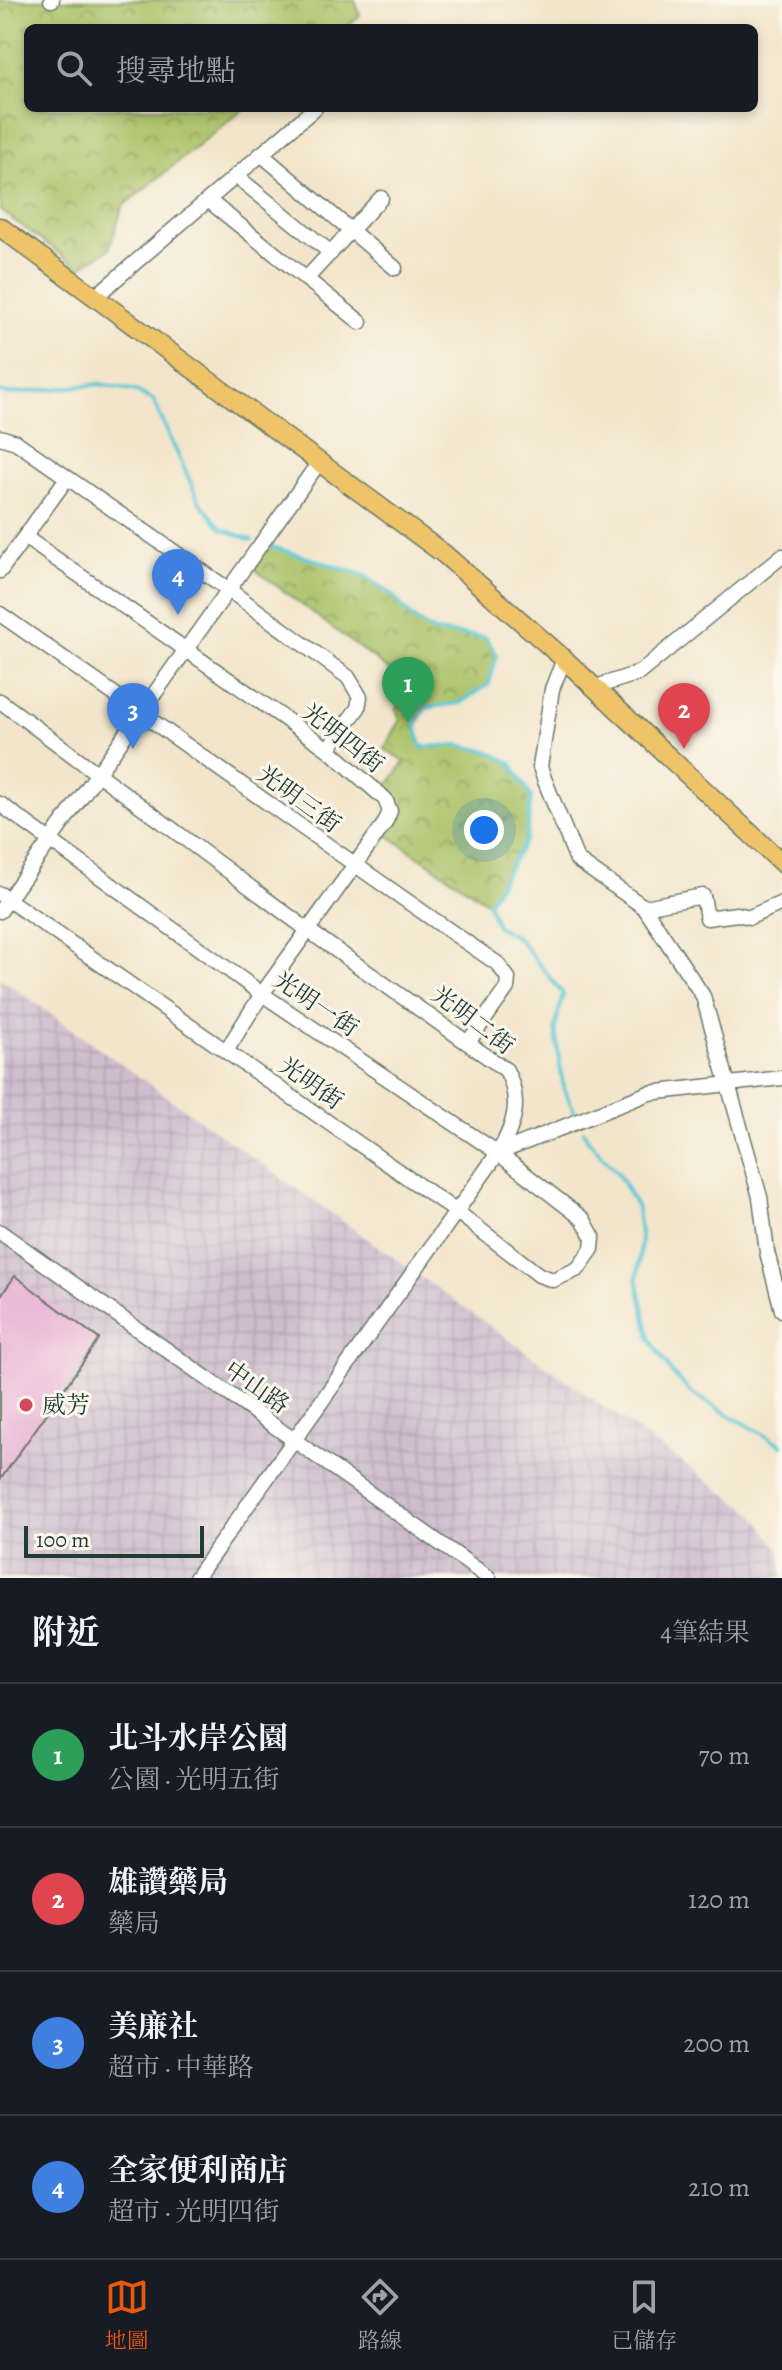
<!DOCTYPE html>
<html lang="zh-TW">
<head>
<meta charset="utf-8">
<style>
	:root { --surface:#171b24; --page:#242831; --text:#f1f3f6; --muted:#9ea1a6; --line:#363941; --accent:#ea580c }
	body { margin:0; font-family:Alegreya,"Noto Serif TC",serif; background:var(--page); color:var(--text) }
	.scale { position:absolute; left:24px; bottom:20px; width:180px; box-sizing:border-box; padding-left:8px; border:4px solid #1f3d34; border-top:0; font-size:22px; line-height:28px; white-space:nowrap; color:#1f3d34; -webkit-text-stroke:6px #fbf7ec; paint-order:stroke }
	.you { position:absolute; left:484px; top:830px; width:28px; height:28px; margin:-20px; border:6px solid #fff; border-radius:50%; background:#1a73e8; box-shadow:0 0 0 12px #1a73e833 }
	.badge { display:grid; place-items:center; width:52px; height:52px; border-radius:50%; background:var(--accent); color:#fff; font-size:26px; font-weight:700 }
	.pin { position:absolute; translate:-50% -66px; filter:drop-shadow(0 2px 4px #0008) }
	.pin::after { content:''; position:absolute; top:42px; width:28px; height:24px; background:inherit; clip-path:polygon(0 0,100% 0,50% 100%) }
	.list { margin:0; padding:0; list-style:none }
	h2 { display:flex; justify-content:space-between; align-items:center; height:104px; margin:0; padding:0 32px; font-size:34px }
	h2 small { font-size:26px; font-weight:400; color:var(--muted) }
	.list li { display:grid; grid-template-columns:52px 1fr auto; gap:24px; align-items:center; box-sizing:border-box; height:144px; padding:0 32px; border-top:2px solid var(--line) }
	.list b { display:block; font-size:30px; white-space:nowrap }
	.list p { margin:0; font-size:26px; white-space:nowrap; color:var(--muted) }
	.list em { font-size:26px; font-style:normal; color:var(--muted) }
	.icon { flex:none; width:44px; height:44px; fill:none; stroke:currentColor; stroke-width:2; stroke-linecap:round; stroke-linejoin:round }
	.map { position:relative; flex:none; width:782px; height:1578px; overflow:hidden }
	.search { position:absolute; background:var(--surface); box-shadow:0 4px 12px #0003; left:24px; right:24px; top:24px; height:88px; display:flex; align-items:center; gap:20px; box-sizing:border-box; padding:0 28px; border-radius:12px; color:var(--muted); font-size:30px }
	.sheet { height:680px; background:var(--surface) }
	nav { display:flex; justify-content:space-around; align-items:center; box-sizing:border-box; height:112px; border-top:2px solid var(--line); background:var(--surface); font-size:22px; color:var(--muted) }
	nav a { display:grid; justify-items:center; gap:4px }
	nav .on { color:var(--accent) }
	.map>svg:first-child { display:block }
</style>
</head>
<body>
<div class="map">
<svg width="782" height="1578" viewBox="0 0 782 1578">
	<defs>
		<pattern id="industrial-grid" width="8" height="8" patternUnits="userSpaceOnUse" patternTransform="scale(2)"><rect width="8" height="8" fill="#cfbdcf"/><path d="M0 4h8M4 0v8" fill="none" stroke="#b1a3b2"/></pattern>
		<pattern id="park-crowns" width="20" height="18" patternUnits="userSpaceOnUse" patternTransform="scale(2)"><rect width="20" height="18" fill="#aac268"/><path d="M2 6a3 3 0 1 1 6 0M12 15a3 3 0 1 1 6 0" fill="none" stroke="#8a9f56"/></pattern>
	</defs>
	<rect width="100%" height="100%" fill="#fbf7ec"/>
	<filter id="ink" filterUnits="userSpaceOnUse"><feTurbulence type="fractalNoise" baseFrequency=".0125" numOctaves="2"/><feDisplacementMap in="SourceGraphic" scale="16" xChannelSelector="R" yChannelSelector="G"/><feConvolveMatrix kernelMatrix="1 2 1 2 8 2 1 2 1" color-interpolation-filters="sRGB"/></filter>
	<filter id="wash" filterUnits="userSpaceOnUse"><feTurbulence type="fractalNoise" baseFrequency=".006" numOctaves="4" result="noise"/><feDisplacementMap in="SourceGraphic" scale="32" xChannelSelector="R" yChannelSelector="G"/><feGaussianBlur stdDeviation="1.8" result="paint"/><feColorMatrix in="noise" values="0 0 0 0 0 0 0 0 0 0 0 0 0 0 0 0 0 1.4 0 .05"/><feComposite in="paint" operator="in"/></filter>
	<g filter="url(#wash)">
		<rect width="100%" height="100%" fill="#f3e5cb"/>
		<path fill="url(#industrial-grid)" d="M0 978 753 1513 782 1553V1578H0Z"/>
		<g fill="url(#park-crowns)" stroke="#64804e" stroke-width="2">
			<path d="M0 0H355L360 16 344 28H28V108H245L123 206 109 249 80 268 0 210Z"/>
			<path d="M264 544 363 575 391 594 414 620 434 632 485 637 497 655 488 684 460 703 425 708 416 724 422 747 458 745 494 754 511 763 531 797 526 839 488 903 386 834 402 817 388 785 405 761 384 749 400 721 396 710 411 687 249 565Z"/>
		</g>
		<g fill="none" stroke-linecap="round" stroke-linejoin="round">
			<g stroke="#5cc8d6" stroke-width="4">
				<path d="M0 392 7 394 100 384 136 391 153 400 199 501 222 529 252 540"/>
				<path d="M263 544 363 575 392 595 413 619 434 632 485 637 497 655 489 684 460 703 425 708 416 724 421 747 458 745 488 751 511 763 531 797 526 839 488 903 497 926 518 938 563 994 555 1028 563 1086 575 1113"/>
				<path d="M584 1131 588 1140 618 1173 637 1208 641 1243 637 1279 650 1339 672 1373 691 1393 782 1445"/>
			</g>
		</g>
		<g id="blocks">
			<path fill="#e7add4" d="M15 1276 99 1339 0 1480V1297Z"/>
		</g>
	</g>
	<g filter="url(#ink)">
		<use href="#blocks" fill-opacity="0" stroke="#697869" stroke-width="2"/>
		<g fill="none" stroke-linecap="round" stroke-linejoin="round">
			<defs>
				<g id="minor">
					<path d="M51 0H52"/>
					<path d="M261 154 395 268"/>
					<path d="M236 176 331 253"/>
					<path d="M208 200 360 322"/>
					<path d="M306 279 381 198"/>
					<path d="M95 297 315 108"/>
					<path d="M0 437 16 442 229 590 348 677 360 697 358 708 328 749"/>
					<path d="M26 538 328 749 385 799 390 811 385 823 262 994 226 1051"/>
					<path d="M0 571 67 478"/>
					<path d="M0 614C167 730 331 850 498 964L508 978 507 988 469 1041"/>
					<path d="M564 659 552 689 540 767 545 781 577 860 644 907 703 996 760 1197 767 1252 782 1310"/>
					<path d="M596 690 602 685 639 673 782 556"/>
					<path d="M0 701 309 931 506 1070C522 1100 515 1125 498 1153L196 1578"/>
					<path d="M0 804 262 994 498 1153 583 1219 593 1237 592 1249 578 1269 553 1280 539 1275 457 1212 0 894"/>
					<path d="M644 907 703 896 707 918 737 914 750 917 782 903"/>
					<path d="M0 911 320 461"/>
					<path d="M498 1153 649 1093 782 1078"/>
					<path d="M0 1232 489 1578"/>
				</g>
				<path id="major" d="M0 227 444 554 564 659 782 863"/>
			</defs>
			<use href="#minor" stroke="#697869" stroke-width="17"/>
			<use href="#major" stroke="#697869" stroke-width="21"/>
			<use href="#minor" stroke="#fff" stroke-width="14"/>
			<use href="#major" stroke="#efc469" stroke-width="18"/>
		</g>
	</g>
	<circle fill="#d1495b" stroke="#fbf7ec" stroke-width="3" cx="26" cy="1405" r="8"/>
	<g text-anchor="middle" stroke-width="6" stroke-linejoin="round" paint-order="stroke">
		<g font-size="24" fill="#1f3d34" stroke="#fbf7ec">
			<text transform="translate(343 738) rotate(38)" y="8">光明四街</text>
			<text transform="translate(299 799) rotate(36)" y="8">光明三街</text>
			<text transform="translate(316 1004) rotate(34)" y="8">光明一街</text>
			<text transform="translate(473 1020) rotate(37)" y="8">光明二街</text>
			<text transform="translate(311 1083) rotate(35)" y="8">光明街</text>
			<text transform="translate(257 1387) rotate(35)" y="8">中山路</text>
		</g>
		<g font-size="24" fill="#1f3d34" stroke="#fbf7ec" text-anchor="start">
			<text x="42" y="1413">威芳</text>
		</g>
	</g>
</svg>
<div class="scale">100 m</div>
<div class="you"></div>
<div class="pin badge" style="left:408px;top:723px;background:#2e9e5b">1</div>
<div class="pin badge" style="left:684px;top:749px;background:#e0444e">2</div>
<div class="pin badge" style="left:133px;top:749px;background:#3f7fe0">3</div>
<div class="pin badge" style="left:178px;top:615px;background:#3f7fe0">4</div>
<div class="search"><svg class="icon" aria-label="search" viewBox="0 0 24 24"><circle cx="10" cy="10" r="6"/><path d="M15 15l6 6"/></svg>搜尋地點</div>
</div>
<section class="sheet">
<h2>附近<small>4筆結果</small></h2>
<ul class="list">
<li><span class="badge" style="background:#2e9e5b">1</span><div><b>北斗水岸公園</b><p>公園 · 光明五街</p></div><em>70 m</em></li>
<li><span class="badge" style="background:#e0444e">2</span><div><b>雄讚藥局</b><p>藥局</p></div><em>120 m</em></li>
<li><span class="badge" style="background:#3f7fe0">3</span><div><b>美廉社</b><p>超市 · 中華路</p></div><em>200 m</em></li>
<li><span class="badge" style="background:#3f7fe0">4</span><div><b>全家便利商店</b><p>超市 · 光明四街</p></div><em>210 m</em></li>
</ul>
</section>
<nav>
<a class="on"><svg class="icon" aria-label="map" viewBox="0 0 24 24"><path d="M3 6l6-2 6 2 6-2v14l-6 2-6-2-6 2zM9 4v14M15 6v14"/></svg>地圖</a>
<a><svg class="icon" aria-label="directions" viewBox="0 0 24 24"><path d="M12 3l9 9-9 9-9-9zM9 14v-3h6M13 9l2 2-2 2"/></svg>路線</a>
<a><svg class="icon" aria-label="saved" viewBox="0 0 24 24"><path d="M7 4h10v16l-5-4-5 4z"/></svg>已儲存</a>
</nav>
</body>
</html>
